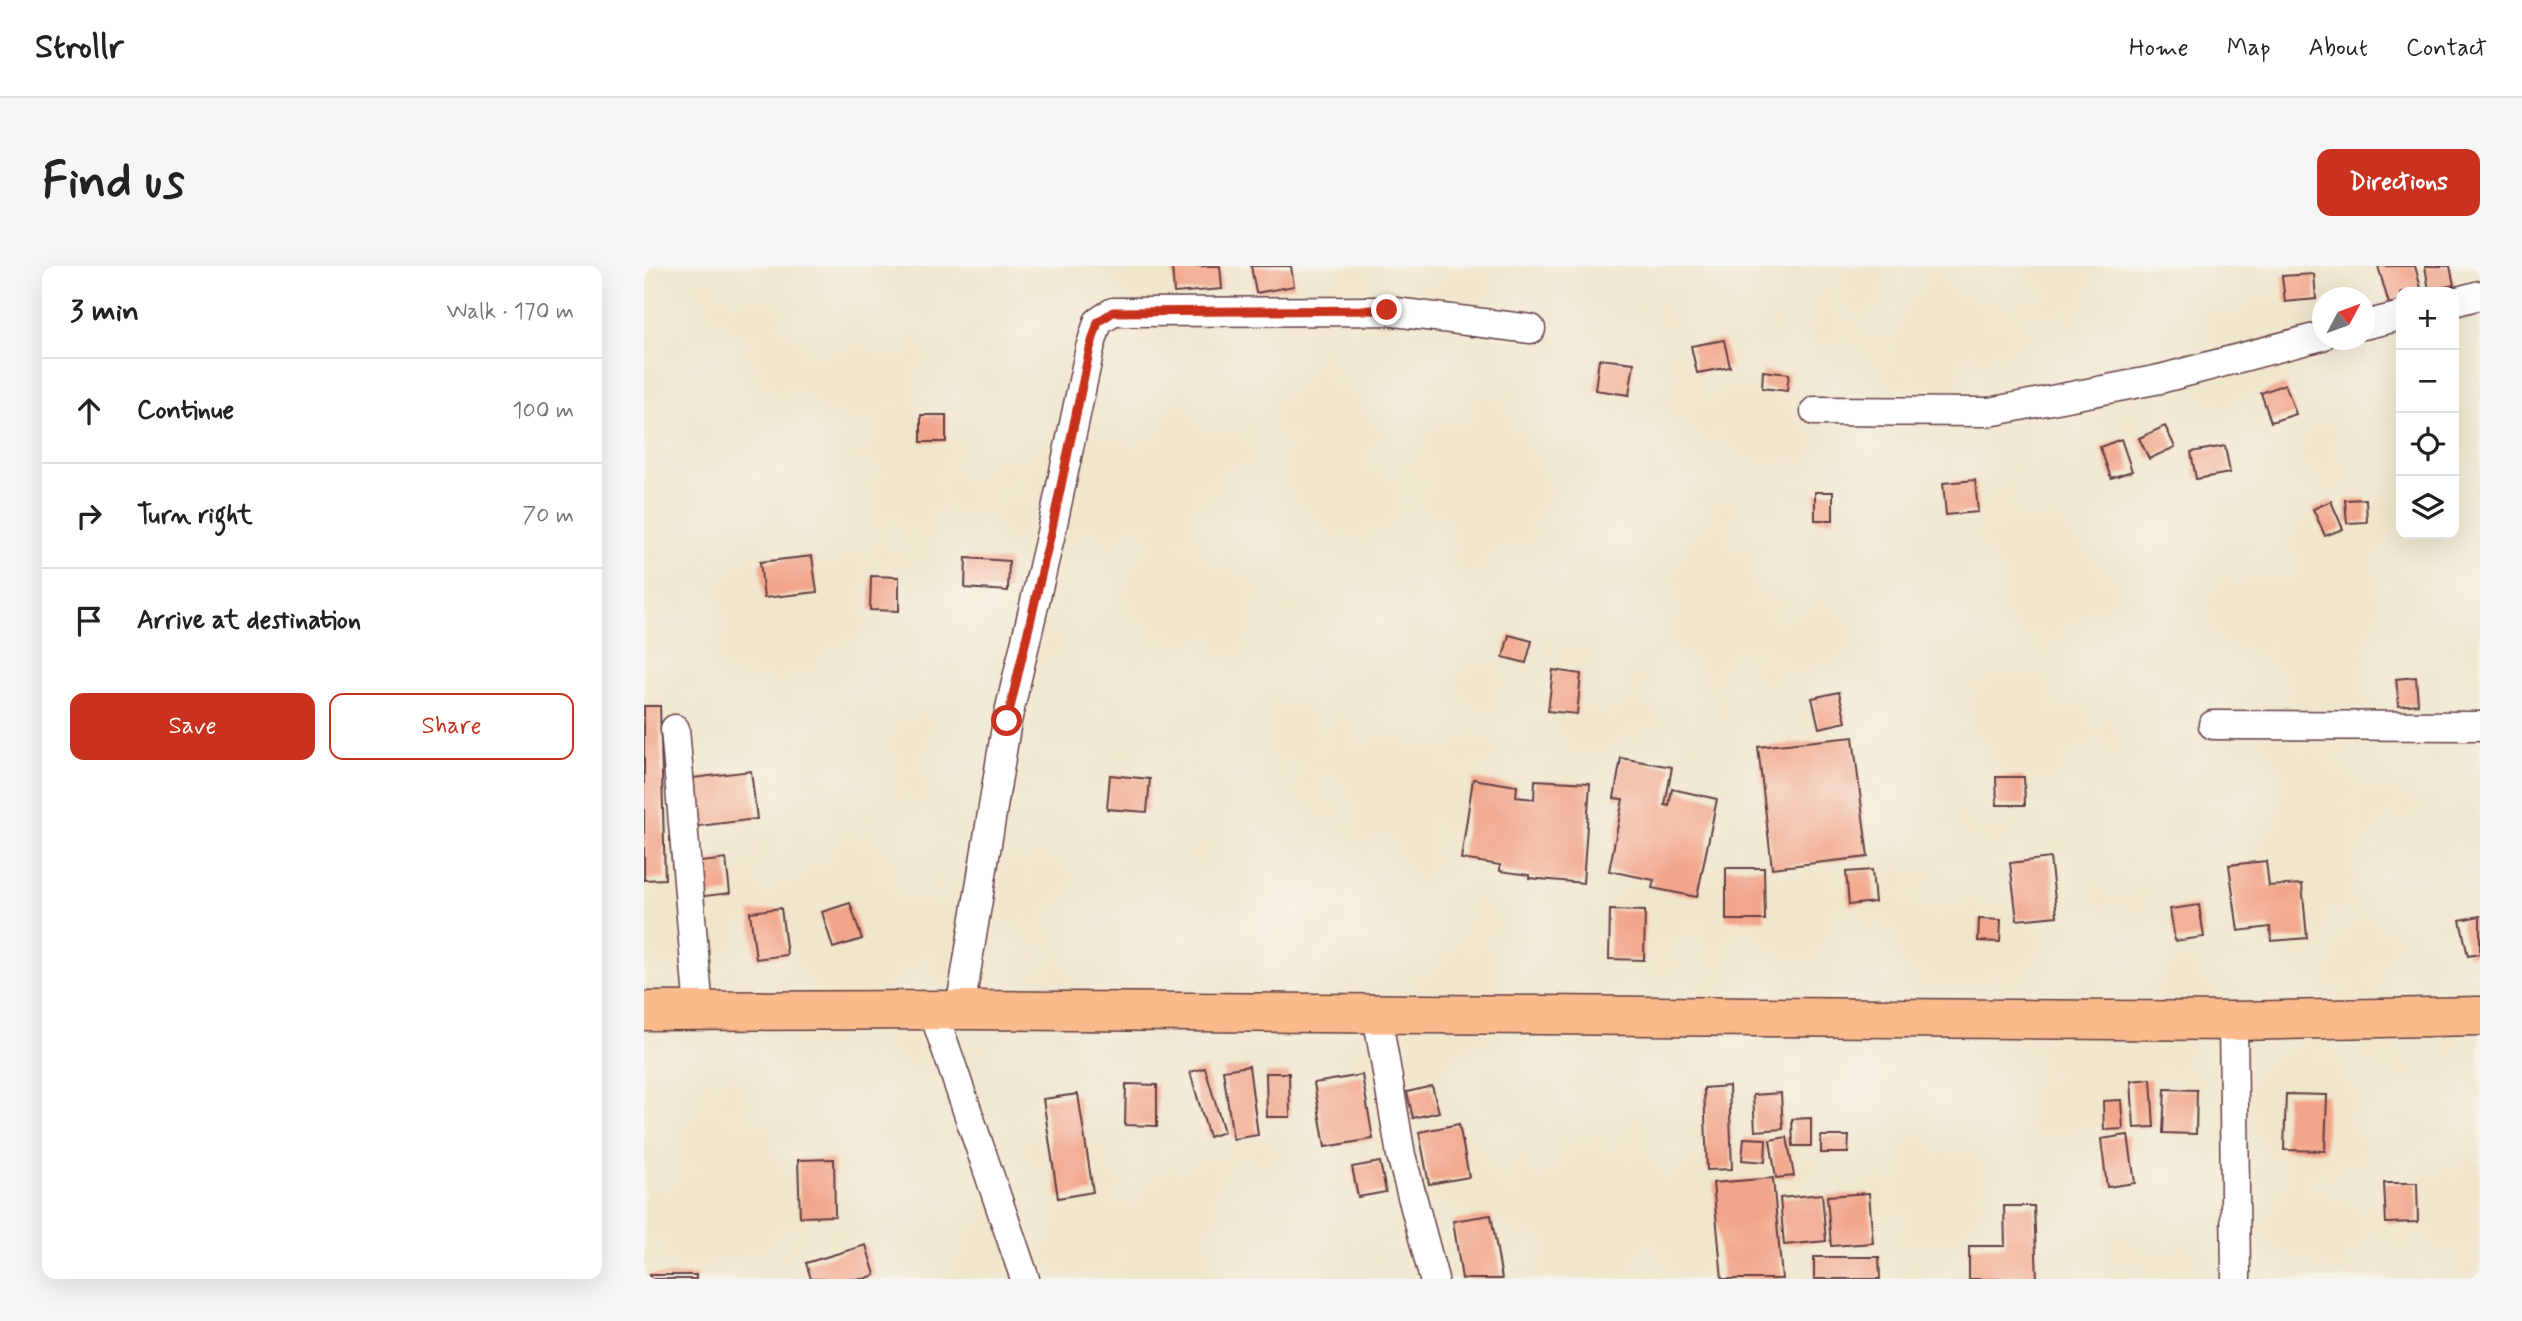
<!DOCTYPE html>
<html lang="en">
<head>
<meta charset="utf-8">
<style>
	:root { --surface:#fff; --page:#f6f6f6; --text:#222; --muted:#767676; --line:#e0e0e0; --accent:#c8321e }
	body { margin:0; font-family:Mynerve,sans-serif; background:var(--page); color:var(--text) }
	.controls { position:absolute; right:21px; top:21px; display:grid; overflow:hidden; border-radius:14px; box-shadow:0 7px 28px #0002 }
	.controls button { width:63px; height:63px; display:grid; place-items:center; padding:0; border:0; border-bottom:2px solid var(--line); background:var(--surface); color:var(--text); font:35px sans-serif }
	.compass { position:absolute; left:1668px; top:21px; width:63px; height:63px; border-radius:50%; background:var(--surface); box-shadow:0 7px 28px #0002; rotate:49deg }
	.stop { position:absolute; width:21px; height:21px; margin:-16px; border:5px solid #c8321e; border-radius:50%; background:#fff }
	.stop.end { background:#c8321e; border-color:#fff; box-shadow:0 2px 7px #0008 }
	.list { margin:0; padding:0; list-style:none }
	h2 { display:flex; justify-content:space-between; align-items:center; height:91px; margin:0; padding:0 28px; font-size:30px }
	h2 small { font-size:23px; font-weight:400; color:var(--muted) }
	.list li { display:grid; grid-template-columns:46px 1fr auto; gap:21px; align-items:center; box-sizing:border-box; height:105px; padding:0 28px; border-top:2px solid var(--line) }
	.list b { display:block; font-size:26px; white-space:nowrap }
	.list em { font-size:23px; font-style:normal; color:var(--muted) }
	.actions { display:flex; gap:14px; padding:21px 28px }
	.actions a { flex:1; padding:16px 0; border:2px solid var(--accent); border-radius:14px; text-align:center; font-size:24px; color:var(--accent) }
	.actions .main { background:var(--accent); color:#fff }
	.icon { flex:none; width:38px; height:38px; fill:none; stroke:currentColor; stroke-width:2; stroke-linecap:round; stroke-linejoin:round }
	.map { position:relative; flex:none; width:1836px; height:1013px; overflow:hidden; border-radius:14px }
	header { display:flex; align-items:center; gap:42px; box-sizing:border-box; height:98px; padding:0 35px; background:var(--surface); border-bottom:2px solid var(--line) }
	header strong { font-size:33px }
	nav { display:flex; gap:38px; margin-inline-start:auto; font-size:24px }
	.intro { display:flex; align-items:center; justify-content:space-between; box-sizing:border-box; height:168px; padding:0 42px }
	h1 { margin:0; font-size:49px }
	.button { padding:18px 32px; border-radius:14px; background:var(--accent); color:#fff; font-size:24px; font-weight:700 }
	main { display:flex; gap:42px; padding:0 42px }
	aside { flex:1; background:var(--surface); border-radius:14px; box-shadow:0 7px 28px #0002 }
	.map>svg:first-child { display:block }
</style>
</head>
<body>
<header>
<strong>Strollr</strong>
<nav><a>Home</a><a>Map</a><a>About</a><a>Contact</a></nav>
</header>
<div class="intro"><h1>Find us</h1><a class="button">Directions</a></div>
<main>
<aside>
<h2>3 min<small>Walk · 170 m</small></h2>
<ul class="list">
<li><svg class="icon" aria-label="ahead" viewBox="0 0 24 24"><path d="M12 20V5M6 11l6-6 6 6"/></svg><div><b>Continue</b></div><em>100 m</em></li>
<li><svg class="icon" aria-label="right" viewBox="0 0 24 24"><path d="M7 20v-9h11M14 6l5 5-5 5"/></svg><div><b>Turn right</b></div><em>70 m</em></li>
<li><svg class="icon" aria-label="arrive" viewBox="0 0 24 24"><path d="M6 21V4h12l-3 4 3 4H6"/></svg><div><b>Arrive at destination</b></div></li>
</ul>
<div class="actions"><a class="main">Save</a><a>Share</a></div>
</aside>
<div class="map">
<svg width="1836" height="1013" viewBox="0 0 1836 1013">
	<rect width="100%" height="100%" fill="#f7f3e8"/>
	<filter id="ink" filterUnits="userSpaceOnUse"><feTurbulence type="fractalNoise" baseFrequency=".0143" numOctaves="2"/><feDisplacementMap in="SourceGraphic" scale="14" xChannelSelector="R" yChannelSelector="G"/><feConvolveMatrix kernelMatrix="1 2 1 2 8 2 1 2 1" color-interpolation-filters="sRGB"/></filter>
	<filter id="wash" filterUnits="userSpaceOnUse"><feTurbulence type="fractalNoise" baseFrequency=".00686" numOctaves="4" result="noise"/><feDisplacementMap in="SourceGraphic" scale="28" xChannelSelector="R" yChannelSelector="G"/><feGaussianBlur stdDeviation="1.57" result="paint"/><feColorMatrix in="noise" values="0 0 0 0 0 0 0 0 0 0 0 0 0 0 0 0 0 1.4 0 .05"/><feComposite in="paint" operator="in"/></filter>
	<g filter="url(#wash)">
		<rect width="100%" height="100%" fill="#f0e6cc"/>
		<g id="blocks">
			<g fill="#f2a58a">
				<path d="M528 0H576L578 23 530 27Z"/>
				<path d="M607 0H647L650 20 612 27Z"/>
				<path d="M1734 0H1771L1778 26H1757V35L1745 38Z"/>
				<path d="M1781 0H1806L1810 19 1785 24Z"/>
				<path d="M1670 8 1672 33 1641 36 1638 10Z"/>
				<path d="M1080 74 1086 101 1053 107 1047 80Z"/>
				<path d="M955 93 990 97 985 129 951 124Z"/>
				<path d="M1119 105 1145 108 1143 125 1118 122Z"/>
				<path d="M1641 118 1652 148 1627 156 1617 127Z"/>
				<rect x="277" y="149" width="25" height="27"/>
				<path d="M1521 160 1531 181 1505 193 1495 172Z"/>
				<path d="M1477 173 1488 205 1467 212 1456 181Z"/>
				<path d="M1581 180 1586 207 1552 213 1547 186Z"/>
				<path d="M1331 214 1334 246 1302 249 1299 217Z"/>
				<rect x="1171" y="226" width="18" height="28"/>
				<path d="M1722 233 1723 256 1703 257 1701 234Z"/>
				<path d="M1687 235 1699 263 1681 270 1669 243Z"/>
				<path d="M168 290 173 326 120 332 116 296Z"/>
				<path d="M322 292 365 295 364 325 321 322Z"/>
				<path d="M227 310 255 311V345L226 344Z"/>
				<path d="M865 369 888 375 882 397 859 391Z"/>
				<path d="M909 404 937 408 933 448 904 445Z"/>
				<path d="M1772 411 1774 438 1755 440 1752 413Z"/>
				<path d="M1195 426 1202 456 1175 462 1168 432Z"/>
				<path d="M0 440H16L21 613 0 614Z"/>
				<path d="M1209 471 1224 591 1128 602 1114 481Z"/>
				<path d="M977 492 1028 501 1021 539 1025 540 1028 523 1073 533 1053 631 1008 622 1010 614 965 605 979 533 970 532Z"/>
				<path d="M107 505 113 553 47 561 40 513Z"/>
				<path d="M466 509 506 513 503 546 463 543Z"/>
				<path d="M1352 511H1380L1381 539H1353Z"/>
				<path d="M829 513 873 520 872 531 890 533 891 514 946 517 939 617 885 612V609L856 605V599L817 593Z"/>
				<path d="M1406 592 1413 650 1373 654 1366 597Z"/>
				<path d="M82 593 86 627 53 631 49 597Z"/>
				<path d="M1622 595 1625 620 1658 618 1663 672 1627 675 1626 661 1594 665 1585 599Z"/>
				<path d="M1082 602H1120L1121 654H1082Z"/>
				<path d="M1228 604 1231 636 1205 639 1202 606Z"/>
				<path d="M206 637 218 673 189 682 178 646Z"/>
				<path d="M1555 639 1560 671 1531 675 1526 643Z"/>
				<path d="M137 642 143 689 112 693 106 646Z"/>
				<path d="M966 644 1001 645 1000 694 965 693Z"/>
				<path d="M1836 650V688L1824 690 1816 654Z"/>
				<path d="M1335 653 1357 654 1356 676 1334 675Z"/>
				<path d="M605 800 614 869 589 873 579 804Z"/>
				<path d="M561 802 580 866 565 871 546 806Z"/>
				<path d="M622 807H645L646 851H623Z"/>
				<path d="M718 809 729 873 681 881 670 817Z"/>
				<path d="M1507 813 1510 861 1490 862 1487 815Z"/>
				<path d="M482 818 513 819V860L481 859Z"/>
				<path d="M788 820 795 846 769 852 763 826Z"/>
				<path d="M1085 820 1088 903 1063 904 1060 822Z"/>
				<path d="M1521 823 1553 824 1552 868 1519 867Z"/>
				<path d="M1137 827 1139 863 1111 865 1109 829Z"/>
				<path d="M434 828 449 926 414 932 399 833Z"/>
				<path d="M1642 828 1683 829 1681 885 1640 884Z"/>
				<path d="M1477 834 1479 863 1460 864 1459 835Z"/>
				<path d="M1167 852V880H1149L1148 853Z"/>
				<path d="M815 858 825 911 785 918 775 866Z"/>
				<path d="M1484 869 1491 917 1463 921 1457 873Z"/>
				<path d="M1177 870H1205L1204 887H1177Z"/>
				<path d="M1143 871 1150 910 1132 912 1126 874Z"/>
				<path d="M1100 872 1122 873 1121 896 1098 894Z"/>
				<path d="M190 893 191 950 156 951 154 894Z"/>
				<path d="M736 896 742 926 714 931 708 901Z"/>
				<path d="M1129 912 1138 1013H1078L1069 917Z"/>
				<path d="M1740 917H1773L1774 956 1742 957Z"/>
				<path d="M1225 927 1229 977 1187 980 1183 930Z"/>
				<path d="M1178 928 1182 975 1140 979 1136 932Z"/>
				<path d="M1360 940H1390L1393 1013H1325V980H1361Z"/>
				<path d="M847 949 858 1013H818L809 955Z"/>
				<path d="M222 979 231 1009 220 1013H167L162 997Z"/>
				<path d="M1170 991H1235L1236 1013H1170Z"/>
				<path d="M5 1009H52V1013H6Z"/>
			</g>
		</g>
	</g>
	<g filter="url(#ink)">
		<use href="#blocks" fill-opacity="0" stroke="#633d43" stroke-width="2"/>
		<g fill="none" stroke-linecap="round" stroke-linejoin="round">
			<defs>
				<g id="minor">
					<path d="M1810 36 1836 29"/>
					<path d="M1720 59 1757 50"/>
					<path d="M1171 145 1345 146 1516 113 1678 70"/>
					<path d="M1569 459 1836 460"/>
					<path d="M31 463 55 745"/>
					<path d="M316 744 363 455 407 267 446 82 454 56 469 46 743 45 887 63"/>
					<path d="M289 745 381 1013"/>
					<path d="M733 748 757 889 790 1013"/>
					<path d="M1589 755 1592 1013"/>
				</g>
				<path id="highway" d="M0 745 316 744 1589 755 1836 750"/>
			</defs>
			<use href="#minor" stroke="#633d43" stroke-width="31"/>
			<use href="#highway" stroke="#633d43" stroke-width="41"/>
			<use href="#minor" stroke="#fff" stroke-width="28"/>
			<use href="#highway" stroke="#fabb8c" stroke-width="38"/>
		</g>
	</g>
	<g fill="none" stroke-linecap="round" stroke-linejoin="round" filter="url(#ink)">
		<path stroke="#c8321e" stroke-width="9" d="M363 455 407 267 446 82 454 56 469 46 743 44"/>
	</g>
</svg>
<div class="controls">
<button>+</button>
<button>−</button>
<button><svg class="icon" aria-label="locate" viewBox="0 0 24 24"><circle cx="12" cy="12" r="6"/><path d="M12 2v4M12 18v4M2 12h4M18 12h4"/></svg></button>
<button><svg class="icon" aria-label="layers" viewBox="0 0 24 24"><path d="M12 4l9 5-9 5-9-5zM3 14l9 5 9-5"/></svg></button>
</div>
<svg class="compass" viewBox="-18 -18 36 36"><path d="M0-13l5 13h-10z" fill="#e53935"/><path d="M0 13l5-13h-10z" fill="#767676"/></svg>
<div class="stop" style="left:363px;top:455px"></div>
<div class="stop end" style="left:743px;top:44px"></div>
</div>
</main>
</body>
</html>
